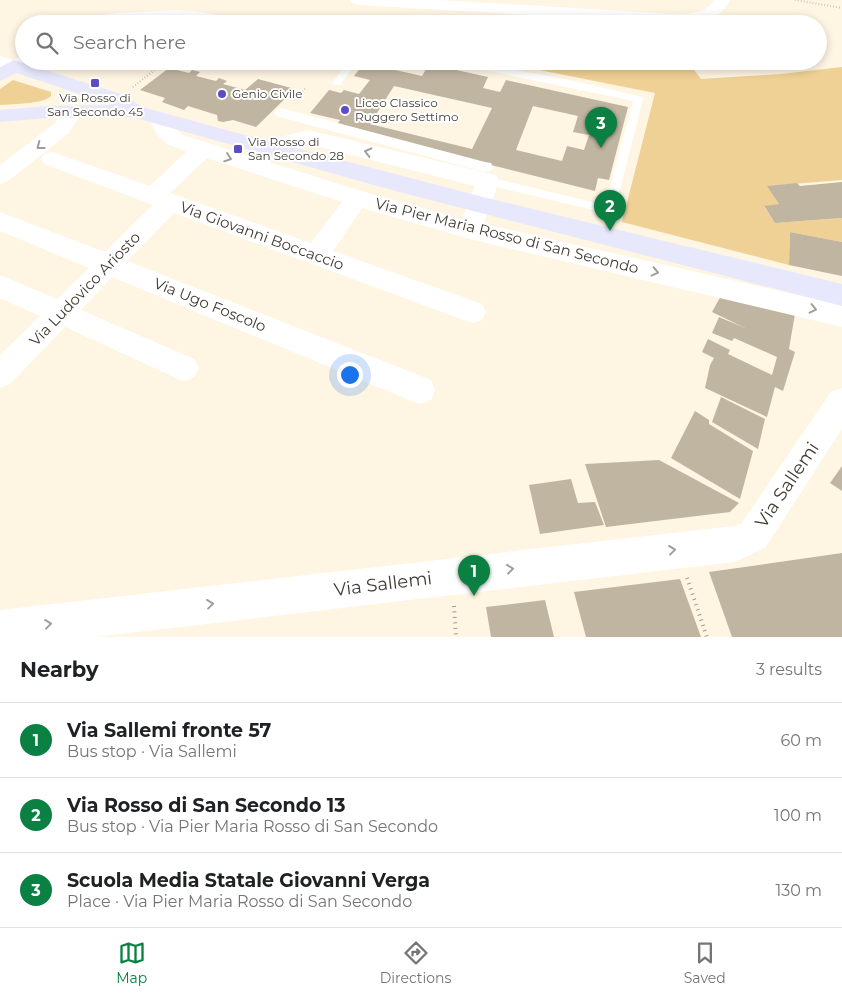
<!DOCTYPE html>
<html lang="en">
<head>
<meta charset="utf-8">
<style>
	:root { --surface:#fff; --page:#f2f2f2; --text:#202124; --muted:#757577; --line:#e0e0e0; --accent:#0b8043 }
	body { margin:0; font-family:Montserrat,sans-serif; background:var(--page); color:var(--text) }
	.you { position:absolute; left:349px; top:374px; width:18px; height:18px; margin:-12px; border:4px solid #fff; border-radius:50%; background:#1a73e8; box-shadow:0 0 0 8px #1a73e833 }
	.badge { display:grid; place-items:center; width:32px; height:32px; border-radius:50%; background:var(--accent); color:#fff; font-size:16px; font-weight:700 }
	.pin { position:absolute; translate:-50% -41px; filter:drop-shadow(0 1px 2px #0008) }
	.pin::after { content:''; position:absolute; top:26px; width:18px; height:15px; background:inherit; clip-path:polygon(0 0,100% 0,50% 100%) }
	.list { margin:0; padding:0; list-style:none }
	h2 { display:flex; justify-content:space-between; align-items:center; height:65px; margin:0; padding:0 20px; font-size:21px }
	h2 small { font-size:16px; font-weight:400; color:var(--muted) }
	.list li { display:grid; grid-template-columns:32px 1fr auto; gap:15px; align-items:center; box-sizing:border-box; height:75px; padding:0 20px; border-top:1px solid var(--line) }
	.list b { display:block; font-size:19px; white-space:nowrap }
	.list p { margin:0; font-size:16px; white-space:nowrap; color:var(--muted) }
	.list em { font-size:16px; font-style:normal; color:var(--muted) }
	.icon { flex:none; width:28px; height:28px; fill:none; stroke:currentColor; stroke-width:2; stroke-linecap:round; stroke-linejoin:round }
	.map { position:relative; flex:none; width:842px; height:637px; overflow:hidden }
	.search { position:absolute; background:var(--surface); box-shadow:0 2px 8px #0003; left:15px; right:15px; top:15px; height:55px; display:flex; align-items:center; gap:12px; box-sizing:border-box; padding:0 18px; border-radius:28px; color:var(--muted); font-size:19px }
	.sheet { height:290px; background:var(--surface) }
	nav { display:flex; justify-content:space-around; align-items:center; box-sizing:border-box; height:70px; border-top:1px solid var(--line); background:var(--surface); font-size:14px; color:var(--muted) }
	nav a { display:grid; justify-items:center; gap:2px }
	nav .on { color:var(--accent) }
	.map>svg:first-child { display:block }
</style>
</head>
<body>
<div class="map">
<svg width="842" height="637" viewBox="0 0 842 637">
	<rect width="100%" height="100%" fill="#fff5e3"/>
	<g fill="#efd196">
		<path d="M687 61 701 79 781 74 842 67V180L768 186 779 204 764 207 775 223 842 218V242L790 232 789 265 622 222 655 93 499 62Z"/>
		<path d="M13 80 51 92V96C43 104 13 104 0 105V89Z"/>
	</g>
	<g fill="#c0b5a0" fill-rule="evenodd">
		<path d="M507 17 575 20 576 24H506Z"/>
		<path d="M587 20 619 22V24H587Z"/>
		<path d="M364 63 422 76 429 64 488 77 483 88 500 92 506 80 628 107 609 180 598 178 595 191 336 126 340 120 310 113 329 90 341 93 344 90 359 94 370 80 354 76ZM394 86 492 108 472 149 370 124ZM533 106 578 116 573 132 589 135 584 150 567 146 562 161 516 150Z"/>
		<path d="M169 68 189 73 192 70 200 72 196 76 216 81 219 78 227 81 223 84 245 90 258 79 295 89 256 127 233 120 223 122 218 121 217 115 188 106 184 110 162 102 165 98 140 90Z"/>
		<path d="M842 182V218L775 223 764 206 779 204 767 186 797 183 800 186Z"/>
		<path d="M790 232 842 242V276L789 265Z"/>
		<path d="M722 294 795 314 789 349 795 352 783 391 775 387 767 417 705 388 710 365 714 358 702 352 708 339 730 350 728 354 772 375 777 357 734 338 732 341 712 333 719 317 745 328 712 312Z"/>
		<path d="M721 397 765 419 758 449 712 422Z"/>
		<path d="M695 411 709 420V424L753 451 740 499 671 458Z"/>
		<path d="M659 460 739 503 730 512 606 527 585 464Z"/>
		<path d="M842 466V491L830 483Z"/>
		<path d="M571 479 578 503 595 502 604 525 540 534 529 485Z"/>
		<path d="M842 553V637H732L709 572Z"/>
		<path d="M680 579 701 637H586L574 592Z"/>
		<path d="M545 600 554 637H491L486 607Z"/>
	</g>
	<g fill="none" stroke-linecap="round" stroke-linejoin="round">
		<g stroke="#a29b8e" stroke-width="2" stroke-dasharray="0.5 2.5" stroke-linecap="butt">
			<path d="M795 0 842 8"/>
			<path d="M133 87 166 61"/>
			<path d="M294 100 306 88"/>
		</g>
		<g stroke="#a29b8e" stroke-width="4" stroke-dasharray="1 4.5" stroke-linecap="butt">
			<path d="M687 578 707 637"/>
			<path d="M454 606 456 637"/>
		</g>
		<g fill="#fff" fill-rule="evenodd">
			<path d="M349 61H358L340 85H334L332 83Z"/>
			<path d="M409 61C486 61 566 78 642 97L643 99 614 213 610 214 488 185 482 181 488 177 605 205 633 101 494 72 413 64Z"/>
		</g>
		<path fill="#fff" fill-rule="evenodd" d="M281 108 485 162 491 163 493 167 491 171 485 172 276 116 274 113 276 110Z"/>
		<g fill="#fff" fill-rule="evenodd">
			<path d="M73 105 80 107 83 111 69 133 8 181 0 184V165L55 123 66 107Z"/>
			<path d="M159 112 166 113 174 128 183 135 361 191 462 219 475 186 308 144 265 155 257 153 254 148 257 143 308 130 496 175 499 181 484 224 842 305V327L470 239 362 208 333 251 482 304 486 312 482 320 472 323 174 213 127 261 431 380 435 390 431 400 420 404 409 400 112 277 81 310 194 359 199 368 194 377 184 381 174 377 65 327 10 384 0 388V355L40 316 0 298V275L57 299 89 268 0 231V212L105 252 153 205 44 164 41 159 44 154 52 152 150 186 187 151C164 144 158 141 149 118L152 113ZM207 158 342 202 311 243 170 193Z"/>
		</g>
		<g fill="#fff" fill-rule="evenodd">
			<path d="M350 0H439L675 14C689 14 706 14 714 0H730C721 18 705 22 686 24L358 5 352 3Z"/>
			<path d="M176 10C189 11 223 12 231 24L156 20 114 24H78L80 20 116 13Z"/>
			<path d="M24 55V61H32C23 72 13 72 0 68V56L12 60Z"/>
			<path d="M842 388V429L765 548 735 562 95 637H0V610L734 526 741 524 831 392Z"/>
		</g>
		<path fill="#e8e8fc" fill-rule="evenodd" d="M14 60 124 95 142 107 230 131 487 198 842 284V306L399 192 132 117 48 118 0 122V110L48 106 113 105 16 73 0 81V67Z"/>
	</g>
	<defs><path id="oneway-chevron" d="M-2-3.5L2.5 0L-2 3.5" fill="none" stroke-width="1.6" stroke-linecap="round" stroke-linejoin="round" transform="scale(1.25)"/></defs>
	<g stroke="#a09e99">
		<use href="#oneway-chevron" transform="translate(40 146) rotate(143)"/>
		<use href="#oneway-chevron" transform="translate(368 152) rotate(-166)"/>
		<use href="#oneway-chevron" transform="translate(228 158) rotate(19)"/>
		<use href="#oneway-chevron" transform="translate(655 272) rotate(13)"/>
		<use href="#oneway-chevron" transform="translate(813 309) rotate(13)"/>
		<use href="#oneway-chevron" transform="translate(672 550) rotate(-7)"/>
		<use href="#oneway-chevron" transform="translate(510 569) rotate(-7)"/>
		<use href="#oneway-chevron" transform="translate(210 604) rotate(-7)"/>
		<use href="#oneway-chevron" transform="translate(48 624) rotate(-7)"/>
	</g>
	<g fill="#5b4dc5" stroke="#fff" stroke-width="2">
		<rect x="90" y="78" width="10" height="10" rx="2.5"/>
		<circle cx="222" cy="94" r="5"/>
		<circle cx="345" cy="110" r="5"/>
		<rect x="233" y="144" width="10" height="10" rx="2.5"/>
	</g>
	<g text-anchor="middle" stroke-width="4" stroke-linejoin="round" paint-order="stroke">
		<g font-size="12" fill="#403c33" stroke="#fff" text-anchor="start">
			<text x="232" y="98">Genio Civile</text>
			<text x="95" y="102" text-anchor="middle">Via Rosso di<tspan x="95" dy="14">San Secondo 45</tspan></text>
			<text x="355" y="107">Liceo Classico<tspan x="355" dy="14">Ruggero Settimo</tspan></text>
			<text x="248" y="146">Via Rosso di<tspan x="248" dy="14">San Secondo 28</tspan></text>
		</g>
		<g font-size="15" fill="#403c33" stroke="#fff">
			<text transform="translate(262 236) rotate(20)" y="5">Via Giovanni Boccaccio</text>
			<text transform="translate(507 236) rotate(14)" y="5">Via Pier Maria Rosso di San Secondo</text>
			<text transform="translate(85 289) rotate(-46)" y="5">Via Ludovico Ariosto</text>
			<text transform="translate(210 305) rotate(22)" y="5">Via Ugo Foscolo</text>
		</g>
		<g font-size="18" fill="#403c33" stroke="#fff">
			<text transform="translate(787 485) rotate(-56)" y="6">Via Sallemi</text>
			<text transform="translate(383 584) rotate(-7)" y="6">Via Sallemi</text>
		</g>
	</g>
</svg>
<div class="you"></div>
<div class="pin badge" style="left:474px;top:596px">1</div>
<div class="pin badge" style="left:610px;top:231px">2</div>
<div class="pin badge" style="left:601px;top:148px">3</div>
<div class="search"><svg class="icon" aria-label="search" viewBox="0 0 24 24"><circle cx="10" cy="10" r="6"/><path d="M15 15l6 6"/></svg>Search here</div>
</div>
<section class="sheet">
<h2>Nearby<small>3 results</small></h2>
<ul class="list">
<li><span class="badge">1</span><div><b>Via Sallemi fronte 57</b><p>Bus stop · Via Sallemi</p></div><em>60 m</em></li>
<li><span class="badge">2</span><div><b>Via Rosso di San Secondo 13</b><p>Bus stop · Via Pier Maria Rosso di San Secondo</p></div><em>100 m</em></li>
<li><span class="badge">3</span><div><b>Scuola Media Statale Giovanni Verga</b><p>Place · Via Pier Maria Rosso di San Secondo</p></div><em>130 m</em></li>
</ul>
</section>
<nav>
<a class="on"><svg class="icon" aria-label="map" viewBox="0 0 24 24"><path d="M3 6l6-2 6 2 6-2v14l-6 2-6-2-6 2zM9 4v14M15 6v14"/></svg>Map</a>
<a><svg class="icon" aria-label="directions" viewBox="0 0 24 24"><path d="M12 3l9 9-9 9-9-9zM9 14v-3h6M13 9l2 2-2 2"/></svg>Directions</a>
<a><svg class="icon" aria-label="saved" viewBox="0 0 24 24"><path d="M7 4h10v16l-5-4-5 4z"/></svg>Saved</a>
</nav>
</body>
</html>
